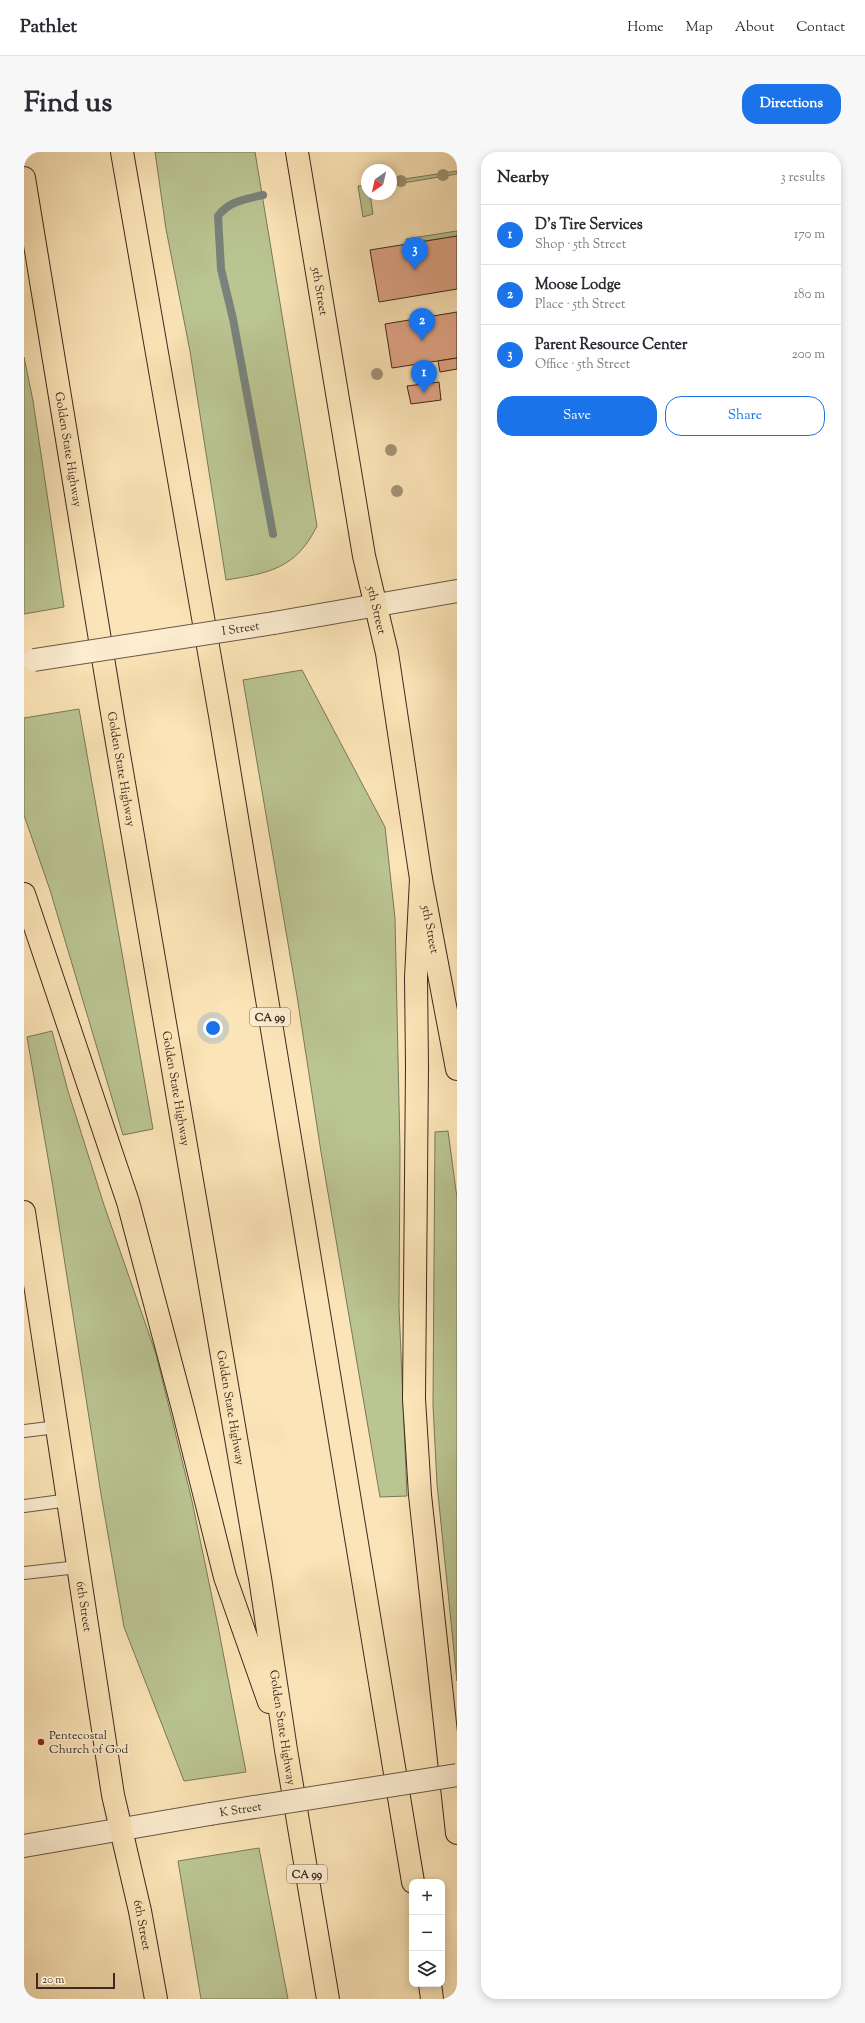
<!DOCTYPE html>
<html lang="en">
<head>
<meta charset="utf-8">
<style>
	:root { --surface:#fff; --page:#f7f7f7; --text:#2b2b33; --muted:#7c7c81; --line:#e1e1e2; --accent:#1a73e8 }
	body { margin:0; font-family:"Sorts Mill Goudy",serif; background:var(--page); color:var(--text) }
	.controls { position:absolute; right:12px; bottom:12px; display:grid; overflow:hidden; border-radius:8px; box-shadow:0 2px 10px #0003 }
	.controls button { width:36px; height:36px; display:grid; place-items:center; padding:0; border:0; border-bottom:1px solid var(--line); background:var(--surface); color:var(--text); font:20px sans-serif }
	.compass { position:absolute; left:337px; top:12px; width:36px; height:36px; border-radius:50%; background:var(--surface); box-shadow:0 2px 10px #0003; rotate:214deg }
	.scale { position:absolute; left:12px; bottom:10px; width:79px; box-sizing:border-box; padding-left:4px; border:2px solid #3b2a20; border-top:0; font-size:11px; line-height:14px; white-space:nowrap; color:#3b2a20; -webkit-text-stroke:3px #fcedd0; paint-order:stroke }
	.you { position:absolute; left:189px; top:876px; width:14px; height:14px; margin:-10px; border:3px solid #fff; border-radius:50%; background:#1a73e8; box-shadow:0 0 0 6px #1a73e833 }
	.badge { display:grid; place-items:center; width:26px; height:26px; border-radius:50%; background:var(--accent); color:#fff; font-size:13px; font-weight:700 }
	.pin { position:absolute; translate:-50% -33px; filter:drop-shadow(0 1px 2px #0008) }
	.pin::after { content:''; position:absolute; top:21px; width:14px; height:12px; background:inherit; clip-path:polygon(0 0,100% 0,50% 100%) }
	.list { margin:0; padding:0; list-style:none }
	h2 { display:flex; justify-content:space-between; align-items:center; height:52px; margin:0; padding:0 16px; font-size:17px }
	h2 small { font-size:13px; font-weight:400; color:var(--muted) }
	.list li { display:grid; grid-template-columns:26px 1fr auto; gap:12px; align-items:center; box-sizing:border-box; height:60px; padding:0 16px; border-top:1px solid var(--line) }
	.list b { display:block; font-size:15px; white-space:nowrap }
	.list p { margin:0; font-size:13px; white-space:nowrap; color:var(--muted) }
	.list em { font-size:13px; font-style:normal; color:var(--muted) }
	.actions { display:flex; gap:8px; padding:12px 16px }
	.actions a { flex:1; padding:9px 0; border:1px solid var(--accent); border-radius:16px; text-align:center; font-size:14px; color:var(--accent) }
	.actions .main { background:var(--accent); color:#fff }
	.icon { flex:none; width:22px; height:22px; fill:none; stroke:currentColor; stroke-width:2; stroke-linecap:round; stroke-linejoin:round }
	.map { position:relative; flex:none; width:433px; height:1847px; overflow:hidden; border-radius:16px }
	header { display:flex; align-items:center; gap:24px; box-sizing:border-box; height:56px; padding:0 20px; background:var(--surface); border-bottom:1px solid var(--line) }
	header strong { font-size:19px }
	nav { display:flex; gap:22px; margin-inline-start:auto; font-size:14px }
	.intro { display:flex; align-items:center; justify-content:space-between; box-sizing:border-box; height:96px; padding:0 24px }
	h1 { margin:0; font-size:28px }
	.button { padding:10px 18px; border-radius:16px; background:var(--accent); color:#fff; font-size:14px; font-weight:700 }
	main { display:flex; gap:24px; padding:0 24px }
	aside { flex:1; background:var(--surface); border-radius:16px; box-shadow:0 2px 10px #0003 }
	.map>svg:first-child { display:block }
</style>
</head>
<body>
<header>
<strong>Pathlet</strong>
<nav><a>Home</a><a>Map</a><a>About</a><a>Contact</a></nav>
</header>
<div class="intro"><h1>Find us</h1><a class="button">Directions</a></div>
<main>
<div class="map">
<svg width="433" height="1847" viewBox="0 0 433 1847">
	<rect width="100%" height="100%" fill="#fbe4b7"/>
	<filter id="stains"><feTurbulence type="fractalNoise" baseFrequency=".005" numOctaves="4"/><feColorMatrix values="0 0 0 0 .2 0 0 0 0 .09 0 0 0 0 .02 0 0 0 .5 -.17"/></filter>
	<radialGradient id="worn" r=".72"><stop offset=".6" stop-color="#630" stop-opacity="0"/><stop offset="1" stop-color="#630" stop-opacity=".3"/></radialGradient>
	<g fill="#bac592" stroke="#7a7859">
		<path d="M131 0H231L293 374C272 417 245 421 202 428L166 199 142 77Z"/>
		<path d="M433 19V22L367 33V29Z"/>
		<path d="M343 33V42H346L349 62 339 65 334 34Z"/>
		<path d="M433 79V84L383 92 382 87Z"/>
		<path d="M0 205 9 249 40 455 0 462Z"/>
		<path d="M278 518 361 675 371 766 376 998 375 1155 383 1344 356 1345 297 1000 273 844 219 528Z"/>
		<path d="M55 557 129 977 99 983 26 738 0 663V566Z"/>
		<path d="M28 879 44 939 80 1053 132 1202 168 1349 193 1469 222 1620 160 1629 100 1475 77 1342 29 1035 3 885Z"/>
		<path d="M424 979 433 1046V1529L413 1332 409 1253 411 980Z"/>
		<path d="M235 1696 264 1847H177L154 1709Z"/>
	</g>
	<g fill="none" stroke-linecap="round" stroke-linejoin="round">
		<path stroke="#79827b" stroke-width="8" d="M239 43C222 47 205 49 194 64L197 117 209 167 249 382"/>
	</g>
	<g fill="#e1a688" stroke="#3b2a20">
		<path d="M433 84V137L355 150 346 98Z"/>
		<path d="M433 160V206L368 216 361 172Z"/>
		<path d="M433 206V217L416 220 414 209Z"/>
		<path d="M415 230 417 248 387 252 383 234Z"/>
	</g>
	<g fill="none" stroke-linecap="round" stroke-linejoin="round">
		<defs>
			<g id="service">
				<path d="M0 1279 33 1275"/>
				<path d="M0 1354 45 1348"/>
				<path d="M0 1421 54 1415"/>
			</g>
			<g id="minor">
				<path d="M250 471 433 439"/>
				<path d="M0 1694 186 1662"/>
			</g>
			<g id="primary">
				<path id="s1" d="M273 0 340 404 363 501 397 727 433 917"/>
				<path id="s2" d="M0 1060 89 1643 116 1759 132 1847"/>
			</g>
			<g id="motorway">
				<path d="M98 0 197 569 389 1730"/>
				<path id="s3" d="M0 26 91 579 236 1426 262 1598 304 1847"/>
				<path d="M397 727 392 825 393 914 390 1247 396 1343 433 1681"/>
				<path d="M0 742 104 1050 159 1257 201 1425 245 1550"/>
				<path d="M406 1832 408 1847"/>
			</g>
		</defs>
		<use href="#service" stroke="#6b5846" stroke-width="14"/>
		<use href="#minor" stroke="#6b5846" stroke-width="24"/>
		<use href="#primary" stroke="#3b2a20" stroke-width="24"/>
		<use href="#motorway" stroke="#3b2a20" stroke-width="24"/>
		<use href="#service" stroke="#fcedd0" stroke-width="12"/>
		<use href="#minor" stroke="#fcedd0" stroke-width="22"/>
		<use href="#primary" stroke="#fbe4b7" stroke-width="22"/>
		<use href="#motorway" stroke="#fbe4b7" stroke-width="22"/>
		<defs>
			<g id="minor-bridge">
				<path id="s4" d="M10 508 250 471"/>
				<path id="s5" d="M186 1662 433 1623"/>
			</g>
		</defs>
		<use href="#minor-bridge" stroke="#6b5846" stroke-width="24" stroke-linecap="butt"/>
		<use href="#minor-bridge" stroke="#fcedd0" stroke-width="22"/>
	</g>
	<g fill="#a39373">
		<circle cx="419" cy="23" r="6"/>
		<circle cx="377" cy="29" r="6"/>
		<circle cx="353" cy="222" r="6"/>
		<circle cx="367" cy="298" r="6"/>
		<circle cx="373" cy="339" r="6"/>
	</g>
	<circle fill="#8f2418" stroke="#fcedd0" stroke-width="1.5" cx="17" cy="1590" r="4"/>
	<g text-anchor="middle" stroke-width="3.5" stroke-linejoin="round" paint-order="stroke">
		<g fill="#fcedd0" stroke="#756455" stroke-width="1">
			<rect x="226" y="856" width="40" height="18" rx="3"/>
			<rect x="263" y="1713" width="40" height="18" rx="3"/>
		</g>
		<g font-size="11" font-weight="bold" fill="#3b2a20">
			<text x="246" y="869">CA 99</text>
			<text x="283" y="1726">CA 99</text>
		</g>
		<g font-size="12" fill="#3b2a20" stroke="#fcedd0">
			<text dy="4" stroke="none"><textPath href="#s1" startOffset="141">5th Street</textPath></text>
			<text dy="4" stroke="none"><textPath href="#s3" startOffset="275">Golden State Highway</textPath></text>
			<text dy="4" stroke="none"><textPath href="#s1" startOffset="465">5th Street</textPath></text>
			<text dy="4" stroke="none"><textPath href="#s4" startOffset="209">I Street</textPath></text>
			<text dy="4" stroke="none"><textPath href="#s3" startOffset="599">Golden State Highway</textPath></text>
			<text dy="4" stroke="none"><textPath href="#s1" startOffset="789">5th Street</textPath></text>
			<text dy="4" stroke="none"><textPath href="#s3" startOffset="923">Golden State Highway</textPath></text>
			<text dy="4" stroke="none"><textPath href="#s3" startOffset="1247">Golden State Highway</textPath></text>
			<text dy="4" stroke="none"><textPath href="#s2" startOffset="399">6th Street</textPath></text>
			<text dy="4" stroke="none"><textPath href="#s3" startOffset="1571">Golden State Highway</textPath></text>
			<text dy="4" stroke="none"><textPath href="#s5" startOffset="31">K Street</textPath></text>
			<text dy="4" stroke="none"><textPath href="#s2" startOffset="723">6th Street</textPath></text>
		</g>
		<g font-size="12" fill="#3b2a20" stroke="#fcedd0" text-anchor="start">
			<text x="25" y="1587">Pentecostal<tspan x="25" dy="14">Church of God</tspan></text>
		</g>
	</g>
	<rect width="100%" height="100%" filter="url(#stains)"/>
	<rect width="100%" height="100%" fill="url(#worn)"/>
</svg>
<div class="controls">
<button>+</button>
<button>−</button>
<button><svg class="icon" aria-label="layers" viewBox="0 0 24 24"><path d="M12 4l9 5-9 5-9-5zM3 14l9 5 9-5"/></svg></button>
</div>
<svg class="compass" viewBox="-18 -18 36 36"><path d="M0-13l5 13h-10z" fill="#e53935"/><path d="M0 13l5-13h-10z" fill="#7c7c81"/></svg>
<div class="scale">20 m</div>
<div class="you"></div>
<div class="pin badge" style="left:400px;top:241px">1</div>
<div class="pin badge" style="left:398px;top:189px">2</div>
<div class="pin badge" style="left:391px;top:118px">3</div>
</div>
<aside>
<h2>Nearby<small>3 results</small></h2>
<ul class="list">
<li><span class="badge">1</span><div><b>D's Tire Services</b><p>Shop · 5th Street</p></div><em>170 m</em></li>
<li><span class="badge">2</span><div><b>Moose Lodge</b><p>Place · 5th Street</p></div><em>180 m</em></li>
<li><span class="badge">3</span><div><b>Parent Resource Center</b><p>Office · 5th Street</p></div><em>200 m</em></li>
</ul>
<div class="actions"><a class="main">Save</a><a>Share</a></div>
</aside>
</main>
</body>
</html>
